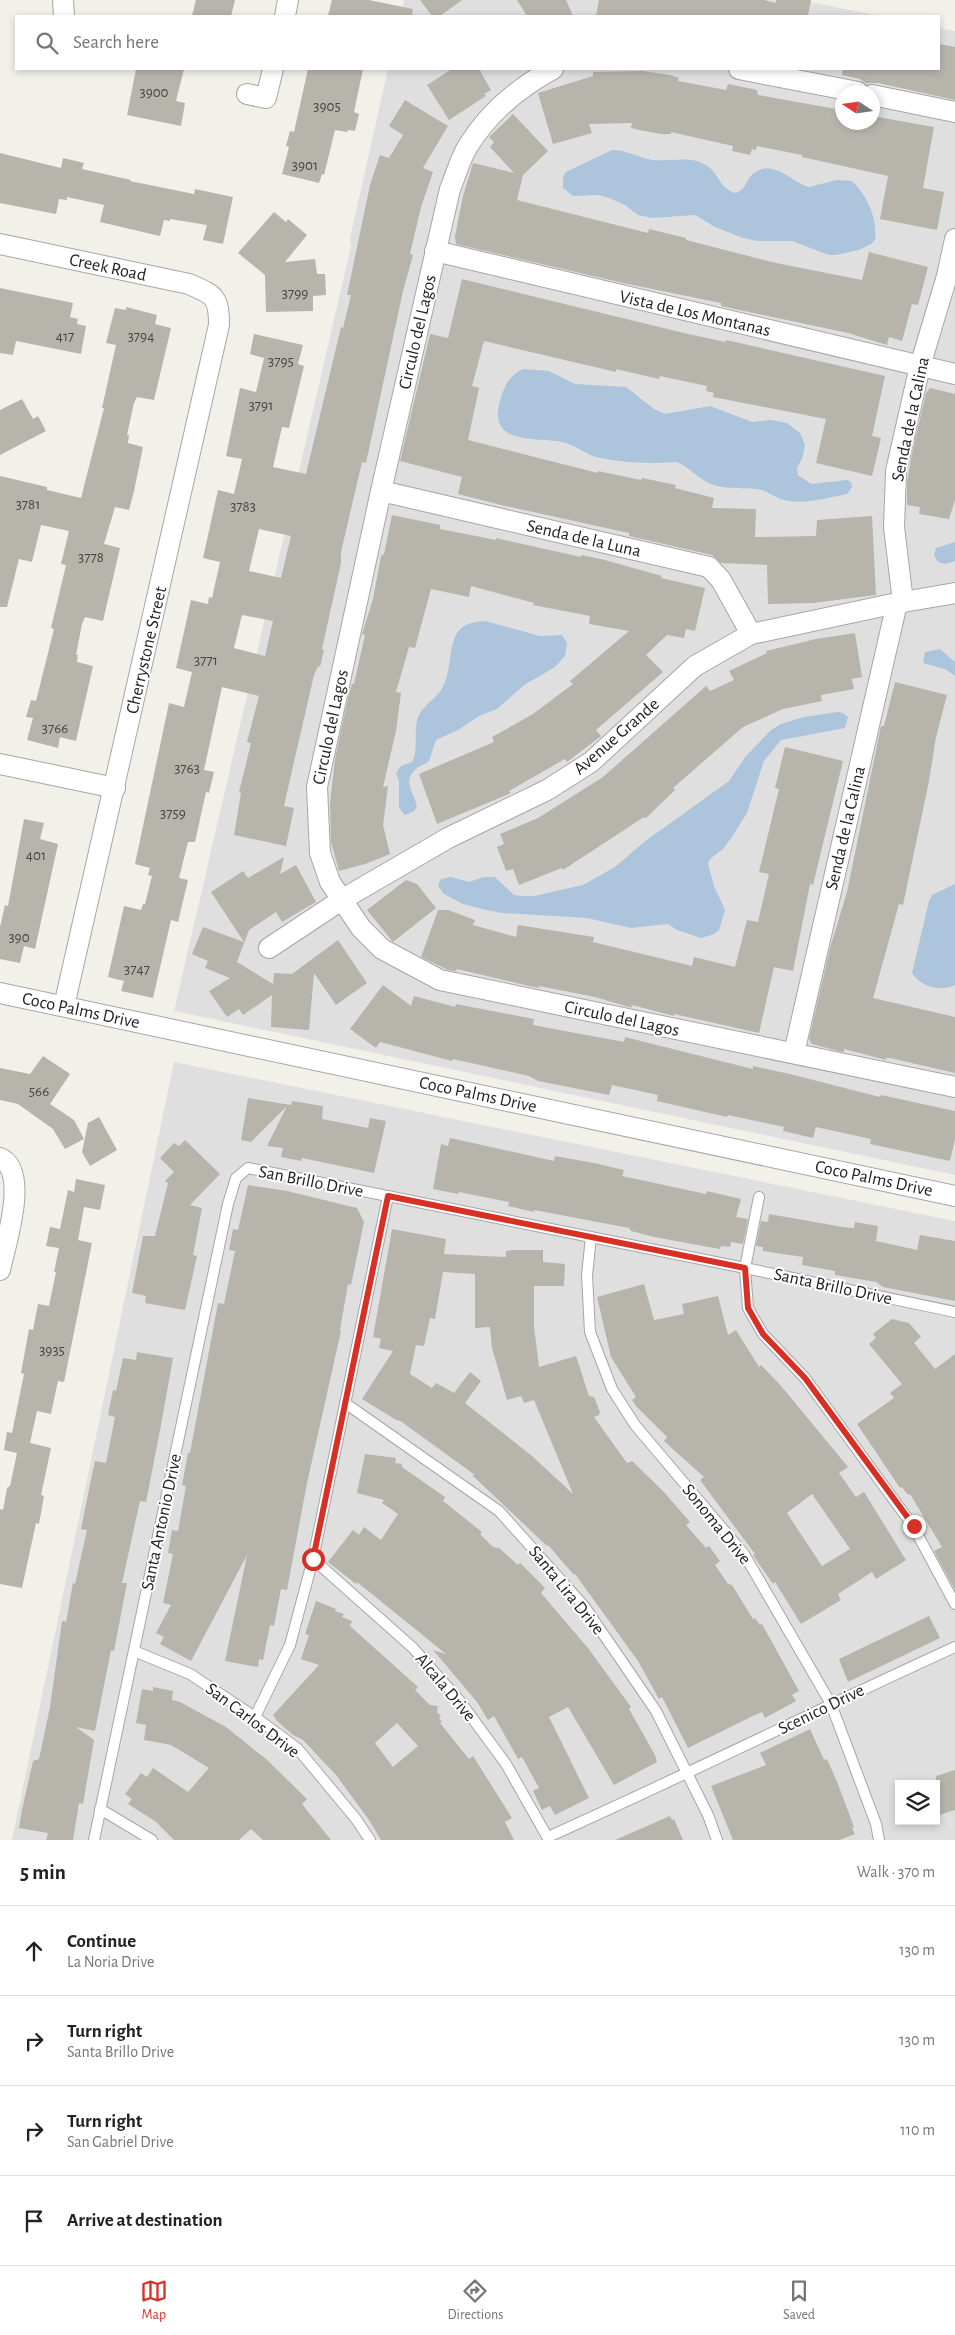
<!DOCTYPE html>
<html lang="en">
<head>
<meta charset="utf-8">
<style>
	:root { --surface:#fff; --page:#f6f6f6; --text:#222; --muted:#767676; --line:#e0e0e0; --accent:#d93025 }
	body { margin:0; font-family:"Alegreya Sans",sans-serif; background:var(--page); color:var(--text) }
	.controls { position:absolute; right:15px; bottom:15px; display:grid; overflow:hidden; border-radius:0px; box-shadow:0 2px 8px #0003 }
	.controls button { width:45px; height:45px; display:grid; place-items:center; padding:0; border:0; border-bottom:1px solid var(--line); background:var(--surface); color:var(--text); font:25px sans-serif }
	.compass { position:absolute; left:835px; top:85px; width:45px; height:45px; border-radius:50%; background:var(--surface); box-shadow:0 2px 8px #0003; rotate:282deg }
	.stop { position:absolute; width:15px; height:15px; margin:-11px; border:4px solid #d93025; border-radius:50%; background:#fff }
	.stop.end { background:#d93025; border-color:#fff; box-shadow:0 1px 5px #0008 }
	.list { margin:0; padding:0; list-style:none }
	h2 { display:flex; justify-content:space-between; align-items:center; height:65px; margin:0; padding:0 20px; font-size:21px }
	h2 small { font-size:16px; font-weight:400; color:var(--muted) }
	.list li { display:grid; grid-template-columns:32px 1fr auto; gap:15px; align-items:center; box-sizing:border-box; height:90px; padding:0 20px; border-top:1px solid var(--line) }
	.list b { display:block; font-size:19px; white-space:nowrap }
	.list p { margin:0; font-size:16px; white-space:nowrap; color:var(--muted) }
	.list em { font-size:16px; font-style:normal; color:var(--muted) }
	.icon { flex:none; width:28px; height:28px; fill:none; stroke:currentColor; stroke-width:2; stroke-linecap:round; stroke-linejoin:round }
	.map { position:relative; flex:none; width:955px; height:1840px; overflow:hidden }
	.search { position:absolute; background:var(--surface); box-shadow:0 2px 8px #0003; left:15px; right:15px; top:15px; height:55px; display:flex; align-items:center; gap:12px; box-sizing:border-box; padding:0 18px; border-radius:0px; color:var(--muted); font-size:19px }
	.sheet { height:425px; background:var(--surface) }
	nav { display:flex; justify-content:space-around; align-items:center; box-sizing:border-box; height:70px; border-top:1px solid var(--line); background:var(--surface); font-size:14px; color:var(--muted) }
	nav a { display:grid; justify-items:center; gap:2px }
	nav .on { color:var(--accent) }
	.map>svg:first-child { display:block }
</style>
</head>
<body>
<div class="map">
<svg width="955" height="1840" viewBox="0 0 955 1840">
	<rect width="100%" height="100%" fill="#f1f1e9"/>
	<g fill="#e0dfdf" fill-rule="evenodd">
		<path d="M404 0H799L881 16H400Z"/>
		<path d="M939 28 955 31V1175L174 1011 351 246 350 238 388 69H939ZM842 92H872V122H842Z"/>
		<path d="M174 1062 955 1221V1840H12ZM899 1784H936V1821H899Z"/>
	</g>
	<g fill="#acc4dc">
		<path d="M612 150C627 150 639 158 653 160 672 162 689 155 706 165 720 174 719 189 736 193 747 189 746 179 754 173 774 158 791 182 809 187L837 180 852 181C867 195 878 219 875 240L871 244 859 250 836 255H829L792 241H758L743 238 715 227 695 215 652 218 638 215 625 205 609 198 599 195 573 196 563 188V177L566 172Z"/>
		<path d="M523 369 549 371 575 384 626 387 654 409 665 414 710 406 752 422 771 420 787 423 800 433 805 445 802 459 797 468 798 475 811 484 847 480 851 482 852 487 847 494C826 498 805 505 784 500 773 497 767 490 756 489 741 487 725 490 711 484 700 480 684 463 676 462 670 462 664 463 657 463 639 463 619 462 601 458 588 456 578 447 566 443 542 436 486 448 500 401 504 387 509 375 523 369Z"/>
		<path d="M955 542V561L946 564 938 562 934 555 936 548Z"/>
		<path d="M485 621 540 636 562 635 567 643 565 656 555 667 524 685 497 709 479 716 458 730 436 740 429 761C425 765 420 765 416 769 402 781 414 793 417 806L414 811 405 815 399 808V781L396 773 401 766 412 762C419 748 413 732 418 717 423 705 437 698 443 687 457 659 441 622 485 621Z"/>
		<path d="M940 649 955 662V676L945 669 923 663 925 652Z"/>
		<path d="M838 712 843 713 848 717 845 728 781 740 764 761 747 813 730 840 723 849 710 859 708 864 714 886 725 910 719 930 714 934 701 938 677 930 668 924 631 928 587 918 502 913 486 910 463 904 444 894 438 886 441 879 451 877 469 882 484 877H495L514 895 521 896H534L583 885 615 867 644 842 729 781 746 756 771 730 781 724 804 717Z"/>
		<path d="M955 884V985C940 992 921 987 912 973L929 901 932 895Z"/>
	</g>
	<g fill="#b7b4ac" fill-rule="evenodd">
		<path d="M196 0H235L231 16H192Z"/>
		<path d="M332 0H369L413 9 412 16H328Z"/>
		<path d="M420 0H462L440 16H432Z"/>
		<path d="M517 0H566L573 16H527Z"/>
		<path d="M599 0H764L776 3V0H811L808 16H596Z"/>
		<path d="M939 44 955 47V100L878 83H866L860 79 842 75 843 69H939Z"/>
		<path d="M136 69H184L176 101 185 103 181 126 127 115Z"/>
		<path d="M308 69H363L354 112 359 114 355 131 348 130 347 132 335 130 324 175 322 174 319 183 282 174 289 147 286 146 290 131 294 132Z"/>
		<path d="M452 69H479L491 90 484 94 486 96 449 120 427 85Z"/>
		<path d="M643 71 670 75 679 78 678 81 726 90 728 84 757 90 758 95 842 110V122H872V116L934 127 923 188 944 192 937 230 880 219 888 176 802 157V155L757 146 756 150 752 149 750 155 732 151 733 146 671 132V134H661L639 130 631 128 632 123 589 124 592 133 553 144 538 93 593 76V72Z"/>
		<path d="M405 100 448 126 423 168 433 172 421 207 410 254 413 255 403 291 366 463 362 462 341 552V563L322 649 324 650 320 667 318 666 314 675 291 775 284 806 294 808 286 846 234 835 241 793 239 792 251 743 247 742 259 696 222 687 204 770 214 772 209 793 206 792 195 842H188L179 878 188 880 178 922 171 920 153 998 121 991 124 981 108 977 124 906 141 910 143 904H145L152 876 148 875 150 868 135 864 169 703 184 707 192 672 176 668 191 600 208 604 209 597 212 598 220 562 203 558 218 490 234 494 242 459 226 456 240 388 256 392 264 358 250 354 254 334 303 345 298 364 304 366 289 428 282 427 273 467 306 474 341 327 343 328 351 295H347L370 185 380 155 389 158 403 135 389 126ZM259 529 291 536 281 578 249 571ZM242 615 273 621 265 656 234 648Z"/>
		<path d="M513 114 548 151 523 175 517 200 648 233 649 229 686 238V240L776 263 862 280 869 252 928 267 918 305 912 304 902 341 889 337 887 345 848 333 721 306V303L623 283 456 244 455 236 463 196 473 163 514 173 490 147 494 142 489 137Z"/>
		<path d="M0 153 61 168 63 158 84 163 82 169 131 180 130 181 194 194 195 189 233 197 223 244 203 240 207 225 170 219V221L164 220 160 236 100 222 104 205 67 197V200L59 199 56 214 0 203Z"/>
		<path d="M274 212 286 222 288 219 307 235 285 262 315 259 317 274H325L326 295 313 296V311L266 312 265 275 238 253Z"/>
		<path d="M462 279 684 333 725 342 726 340 885 376 872 436 881 438 872 476 816 463 826 419 713 397 714 393 706 391 707 386 660 376 659 379 616 369V372L484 341 472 386 479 388 468 440 598 473V471L641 480 642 478 676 485 675 488 714 498 712 508 756 509 755 537 816 536 817 520 872 516 876 595 813 603 768 604 767 565 721 563 712 555 629 536V533L501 505 458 494 462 477 400 461 430 334 448 338Z"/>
		<path d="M0 288 73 303 70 317 78 319 77 324 86 326 81 354 16 341 13 355 0 353Z"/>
		<path d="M126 307 157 315 155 324 171 328 154 400 137 397 134 403 127 435H129L128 443 143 447 134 491 129 510 115 507 104 544 120 548 103 621 85 617 82 624 76 655H78L77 662 93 666 76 741 60 737 58 748 27 740 33 718 26 717 31 700 36 701 54 629 51 628 66 565 61 564 69 531 41 525 32 562 19 559 7 607H0V476L47 487V490L81 498 104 408H102L116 345 106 343 115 308 126 310Z"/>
		<path d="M930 388 955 394V500L949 519 919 514 920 507 907 505V482L912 453 926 393Z"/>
		<path d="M22 399 33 419 38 416 46 431 0 455V410Z"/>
		<path d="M392 515 440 525V529L496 540V538L581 557V555L601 559 662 576 661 578 705 588 695 631 686 629 684 638 667 635 646 655 663 672 596 730 601 736 567 762 565 759 509 791 511 793 437 824 419 774 494 742 492 737 533 714 573 684 570 681 629 631 589 624 590 616 533 605 534 603 527 601 471 586 469 597 431 589 415 648 409 647 396 692 401 693 396 731 383 787 388 786 383 825 390 854 365 864 339 871 331 842 330 803 335 759 349 693 352 684H354L365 635 362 634 363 631 373 599 381 556 384 554Z"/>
		<path d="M855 633 862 677 852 679 854 689 821 695 822 701 783 709 743 727 673 788 675 790 646 818 644 817 563 870 562 868 519 885 513 869 506 871 497 847 504 844 500 834 538 818 603 777 706 686 710 691 734 680 729 671 767 653 766 651 816 639Z"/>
		<path d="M895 682 947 695 936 737 929 781 903 905 899 904 873 998 955 1017V1073L890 1058H886V1060L844 1049V1052L838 1051 812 1044 809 1039 830 948 847 892 881 726H884Z"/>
		<path d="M785 747 843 761 813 885 810 884 793 971 774 967 759 1033 674 1014V1016L632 1005 631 1008 629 1007 595 997 539 986V988L529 986 457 969 456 971 448 970 421 957 438 910H448L475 920 473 925 516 937 518 925 594 937 593 942 692 966 694 957 735 967 747 920 758 922 769 874 759 872 779 789 775 788Z"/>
		<path d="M24 819 44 823 40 839 58 844 35 949 24 946 20 963 0 959V927L5 905 8 906Z"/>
		<path d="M284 857 280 874 296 865 316 902 282 922 276 912 249 930 237 962 273 984 274 973 292 974 338 940 367 983 336 1005 314 973 309 1030 271 1027 272 995 243 1015 239 1009 227 1017 209 991 230 978 205 968 208 961 192 954 203 927 244 942 211 892 243 871 248 878Z"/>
		<path d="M406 880 417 884 436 908 393 942 367 910Z"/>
		<path d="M383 985 411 1006 414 996 455 1007 456 1004 534 1019 533 1025 624 1042 625 1037 753 1069V1066L790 1074 880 1097 881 1095 955 1111V1139L950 1161 870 1144 871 1139 816 1127 813 1138 783 1131 784 1127 728 1115 727 1117 657 1101 658 1095 612 1085 609 1095 538 1081 529 1076 453 1059 452 1061 380 1042 376 1048 350 1029Z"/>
		<path d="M43 1056 70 1074 50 1104 74 1120 84 1139 65 1149 53 1129 18 1104 0 1100V1068L30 1074Z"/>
		<path d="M248 1098 291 1105 292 1101 323 1106 322 1119 368 1128 370 1118 386 1121 374 1173 302 1158 301 1161 281 1157 283 1148 267 1146 287 1106 251 1142 241 1140Z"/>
		<path d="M99 1117 117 1150 90 1166 82 1152 88 1123Z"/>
		<path d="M450 1138 554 1161 555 1156 594 1163 624 1170 622 1176 706 1194 707 1191 741 1199 736 1217 748 1219 743 1244 731 1242 730 1247 721 1246 720 1249 654 1237 631 1231 629 1228 534 1210V1212L508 1206 509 1202 459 1192 458 1194 433 1189 441 1144 448 1146Z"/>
		<path d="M185 1140 220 1174 190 1205 202 1208 193 1255 197 1256 185 1310 145 1303 146 1296 132 1293 143 1236H155L168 1183 165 1181 174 1172 160 1158 174 1143 179 1146Z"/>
		<path d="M76 1179 105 1185 100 1210 84 1207 78 1240 92 1243 64 1382 58 1381 51 1414 37 1411 30 1443 51 1448 41 1495 44 1496 39 1524 36 1523 22 1588 0 1584V1509L3 1510 7 1488 10 1486 17 1453 4 1450 7 1432 12 1433 24 1374 21 1373 29 1329 33 1330 38 1304 49 1306 56 1272H54L59 1248 46 1246 50 1227 60 1229 68 1190 74 1192Z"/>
		<path d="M248 1185 287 1191 357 1208 364 1222 351 1285 348 1284 340 1330 341 1331 307 1483 287 1590 281 1589 274 1626 270 1625 263 1660 259 1659 258 1667 225 1661 247 1555 191 1661 160 1644 164 1637 156 1633 171 1605 163 1603 173 1554 168 1553 172 1530 178 1531 186 1486 182 1485 188 1453H190L218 1303 224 1304 235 1251 229 1250 233 1229 238 1230Z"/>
		<path d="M769 1214 843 1227 854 1228 855 1222 878 1226 876 1241 917 1250 920 1235 955 1241V1301L883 1287 876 1282 835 1275V1271L802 1265 803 1257 763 1251V1247L756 1246 761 1221 768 1222Z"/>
		<path d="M392 1229 446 1239 444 1254 506 1257V1251L512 1250H543V1262L565 1264 564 1286H534V1327L539 1367 576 1356 589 1396 594 1397 600 1412 599 1415 594 1417 627 1463 632 1461 663 1491 690 1522 686 1525 706 1548 709 1546 720 1561 715 1565 728 1584 732 1585 753 1619 755 1618 760 1625 762 1624 799 1691 792 1695 796 1701 765 1718 762 1712 755 1715 688 1748 662 1697 659 1699 638 1661 575 1574 574 1575 548 1545 547 1546 472 1475H475L399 1420 398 1421 362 1399 393 1351 379 1348 381 1339 373 1337ZM443 1272 475 1274V1328L490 1327 492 1348 507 1400 521 1396 524 1403 534 1400 573 1494 532 1456 465 1403 481 1381 470 1372 454 1393 436 1383 432 1388 410 1374 416 1345 424 1346 430 1318 435 1319Z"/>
		<path d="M644 1284 654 1320 684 1314 682 1304 718 1296 728 1335 736 1330 759 1367 761 1365 782 1387 848 1467 839 1473 856 1497 864 1492 906 1560 876 1579 872 1572 838 1594 841 1600 801 1624 775 1582 773 1584 768 1577 753 1555 755 1554 700 1480 704 1477 664 1441 667 1437 636 1406 632 1400 636 1397 611 1357 597 1297ZM812 1494 850 1549 822 1566 787 1513Z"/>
		<path d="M892 1319 909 1323 921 1337 914 1343 935 1369 955 1354V1590L934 1551 942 1547 910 1494 908 1495 902 1487 900 1488 857 1424 894 1398 890 1393 902 1384 869 1344 876 1338 873 1334Z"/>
		<path d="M137 1352 173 1358 161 1425 146 1502 140 1501 122 1583H127L114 1651 111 1650 95 1731 76 1727 94 1740 83 1804 79 1803 73 1840H46L48 1833 19 1828 22 1810 33 1761 39 1759 50 1707 62 1621 66 1622 73 1583 75 1584 87 1530 81 1529 93 1470 95 1461 106 1463 115 1417 108 1415 113 1390 116 1391 123 1358 136 1360Z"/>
		<path d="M365 1454 396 1458 395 1463 402 1464V1467L445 1497 443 1501 482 1532 480 1534 493 1547 499 1548 518 1565 520 1563 545 1588 541 1593 588 1648 631 1707 629 1709 655 1755 657 1762 614 1785 568 1707 549 1717 589 1798 555 1815 550 1806 542 1810 533 1791 539 1788 522 1757 518 1759 494 1716 488 1720 477 1702 433 1650 446 1654 357 1582 356 1584 328 1562 353 1530 359 1535 364 1527 381 1540 398 1514 382 1503 384 1500 357 1493Z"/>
		<path d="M316 1601 336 1609 335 1611 344 1614 342 1617 352 1621 350 1626 418 1687 415 1690 430 1705 438 1706 437 1712 441 1716 439 1718 442 1722 440 1723 469 1759 473 1756 512 1818 505 1822 514 1840H381L369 1820 336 1775 303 1740 293 1735 277 1721 273 1715 319 1665 301 1659 309 1635 305 1634ZM397 1723 418 1746 393 1767 375 1743Z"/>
		<path d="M929 1616 940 1638 848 1682 839 1659Z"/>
		<path d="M153 1687 173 1691 172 1700 180 1702 226 1727 266 1759 307 1799 302 1804 331 1840H263L251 1829 239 1840H174L155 1821 128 1804 132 1799 125 1794 141 1773 147 1777 153 1768 188 1792 209 1768 171 1745 144 1740 146 1725 136 1723 142 1689 153 1691Z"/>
		<path d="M810 1729 824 1760 827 1759 838 1784 854 1827 852 1828 855 1834 840 1840H733L711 1786 766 1765 760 1753Z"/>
		<path d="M955 1770V1810L936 1816V1776Z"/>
		<path d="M670 1816 672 1820 674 1819 683 1840H615Z"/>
	</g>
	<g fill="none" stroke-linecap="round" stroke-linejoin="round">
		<defs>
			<g id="lane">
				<path d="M759 1197 745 1268 748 1308 763 1334 805 1378 913 1526 955 1604"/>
				<path d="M591 1237 587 1275 590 1332 612 1389 635 1425 744 1554 831 1704 876 1824 879 1840"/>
				<path d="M345 1403 499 1511 584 1606 656 1711 708 1815 717 1840"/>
				<path d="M313 1559 413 1648 459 1700 506 1764 549 1840"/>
				<path d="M134 1651 190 1674 255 1717 297 1748 356 1819 370 1840"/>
				<path d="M255 1717 290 1645 313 1559 388 1196"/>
				<path d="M100 1809 152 1840"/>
				<path d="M548 1837C684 1776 819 1709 955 1647"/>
				<path d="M94 1840 228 1204 236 1178 248 1168 745 1268 955 1312"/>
			</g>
			<g id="street">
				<path d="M63 0 64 16"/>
				<path d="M285 16 288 0"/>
				<path d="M553 69C518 88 489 112 468 146 460 159 456 175 450 189L381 491 317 787 320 853 330 882 361 928 382 949 440 980 955 1087"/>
				<path d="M739 69 858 92"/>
				<path d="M247 94 266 98 273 69"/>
				<path d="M872 95 955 112"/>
				<path d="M0 244 189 284C214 295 219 296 219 325L64 1006"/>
				<path d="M435 251 955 374"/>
				<path d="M381 491 709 567 721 580 751 634"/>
				<path d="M903 602 894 527 896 471 920 366 947 276 955 239"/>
				<path d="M0 764 115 788"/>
				<path d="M269 948 343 899 448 838 547 790 591 762 695 666 751 634 897 603 955 593"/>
				<path d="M0 993 955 1196"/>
				<path d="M794 1053 897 603"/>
				<path d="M0 1158C30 1171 5 1246 0 1270"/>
			</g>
		</defs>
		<use href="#lane" stroke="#a6a6a6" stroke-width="12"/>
		<use href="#street" stroke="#a6a6a6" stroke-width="22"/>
		<use href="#lane" stroke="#fff" stroke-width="10"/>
		<use href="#street" stroke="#fff" stroke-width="20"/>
	</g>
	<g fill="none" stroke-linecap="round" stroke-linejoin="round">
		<path stroke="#d93025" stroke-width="6" d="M313 1559 388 1196 745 1268 748 1308 763 1334 805 1378 914 1526"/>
	</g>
	<g text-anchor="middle" stroke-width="4" stroke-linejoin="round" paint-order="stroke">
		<g font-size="15" fill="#474644">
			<text x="154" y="97">3900</text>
			<text x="327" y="111">3905</text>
			<text x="305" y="170">3901</text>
			<text x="295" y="298">3799</text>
			<text x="65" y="341">417</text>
			<text x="141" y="341">3794</text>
			<text x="281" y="366">3795</text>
			<text x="261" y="410">3791</text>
			<text x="28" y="509">3781</text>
			<text x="243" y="511">3783</text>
			<text x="91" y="562">3778</text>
			<text x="206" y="665">3771</text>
			<text x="55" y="733">3766</text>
			<text x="187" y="773">3763</text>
			<text x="173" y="818">3759</text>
			<text x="36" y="860">401</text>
			<text x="19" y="942">390</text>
			<text x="137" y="974">3747</text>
			<text x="39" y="1096">566</text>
			<text x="52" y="1355">3935</text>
		</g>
		<g font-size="18" fill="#222" stroke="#fff">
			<text transform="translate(108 267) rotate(12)" y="6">Creek Road</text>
			<text transform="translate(695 313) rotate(13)" y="6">Vista de Los Montanas</text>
			<text transform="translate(417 332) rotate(-77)" y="6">Circulo del Lagos</text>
			<text transform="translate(910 419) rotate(-78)" y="6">Senda de la Calina</text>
			<text transform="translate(584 538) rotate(13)" y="6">Senda de la Luna</text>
			<text transform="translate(146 650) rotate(-77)" y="6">Cherrystone Street</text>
			<text transform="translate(330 727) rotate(-78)" y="6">Circulo del Lagos</text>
			<text transform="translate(616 736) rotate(-41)" y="6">Avenue Grande</text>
			<text transform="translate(845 828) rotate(-77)" y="6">Senda de la Calina</text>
			<text transform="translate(81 1010) rotate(12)" y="6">Coco Palms Drive</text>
			<text transform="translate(622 1018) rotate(12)" y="6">Circulo del Lagos</text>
			<text transform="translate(478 1094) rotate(12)" y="6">Coco Palms Drive</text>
			<text transform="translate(874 1178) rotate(12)" y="6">Coco Palms Drive</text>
			<text transform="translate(311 1181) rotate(11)" y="6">San Brillo Drive</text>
			<text transform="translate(833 1286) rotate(12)" y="6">Santa Brillo Drive</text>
			<text transform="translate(161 1522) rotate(-78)" y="6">Santa Antonio Drive</text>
			<text transform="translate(717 1524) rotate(51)" y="6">Sonoma Drive</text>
			<text transform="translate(567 1590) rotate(51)" y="6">Santa Lira Drive</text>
			<text transform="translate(446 1687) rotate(50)" y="6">Alcala Drive</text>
			<text transform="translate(821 1709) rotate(-26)" y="6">Scenico Drive</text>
			<text transform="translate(253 1720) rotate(37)" y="6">San Carlos Drive</text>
		</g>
	</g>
</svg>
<div class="controls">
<button><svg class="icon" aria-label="layers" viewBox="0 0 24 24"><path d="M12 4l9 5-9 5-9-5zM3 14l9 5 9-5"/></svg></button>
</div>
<svg class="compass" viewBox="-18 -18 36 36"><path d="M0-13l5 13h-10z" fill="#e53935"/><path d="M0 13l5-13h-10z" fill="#767676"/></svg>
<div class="stop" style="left:313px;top:1559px"></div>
<div class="stop end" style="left:914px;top:1526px"></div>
<div class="search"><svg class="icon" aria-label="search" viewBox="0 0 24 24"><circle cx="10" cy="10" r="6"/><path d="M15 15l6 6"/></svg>Search here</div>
</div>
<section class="sheet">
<h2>5 min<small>Walk · 370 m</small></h2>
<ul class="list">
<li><svg class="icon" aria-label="ahead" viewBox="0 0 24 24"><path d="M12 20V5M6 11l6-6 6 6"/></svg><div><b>Continue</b><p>La Noria Drive</p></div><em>130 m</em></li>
<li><svg class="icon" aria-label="right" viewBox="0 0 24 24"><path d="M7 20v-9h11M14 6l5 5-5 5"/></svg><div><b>Turn right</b><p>Santa Brillo Drive</p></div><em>130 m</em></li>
<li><svg class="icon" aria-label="right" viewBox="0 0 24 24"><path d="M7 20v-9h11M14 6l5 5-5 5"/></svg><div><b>Turn right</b><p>San Gabriel Drive</p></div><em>110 m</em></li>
<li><svg class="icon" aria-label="arrive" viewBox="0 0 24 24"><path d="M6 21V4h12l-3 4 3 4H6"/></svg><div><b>Arrive at destination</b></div></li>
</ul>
</section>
<nav>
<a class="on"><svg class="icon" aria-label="map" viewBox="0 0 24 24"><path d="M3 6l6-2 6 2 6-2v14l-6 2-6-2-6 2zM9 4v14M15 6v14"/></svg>Map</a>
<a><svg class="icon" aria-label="directions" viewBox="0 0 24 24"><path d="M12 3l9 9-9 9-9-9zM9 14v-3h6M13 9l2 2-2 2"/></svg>Directions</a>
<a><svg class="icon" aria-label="saved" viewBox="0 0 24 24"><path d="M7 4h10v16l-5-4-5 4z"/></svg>Saved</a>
</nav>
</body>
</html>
